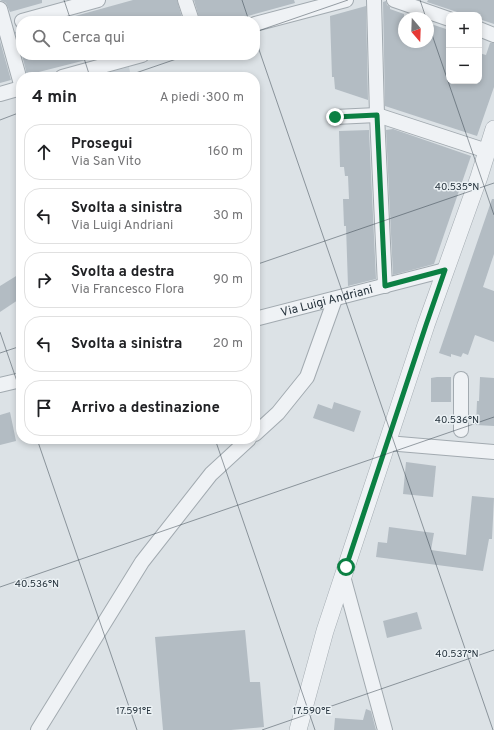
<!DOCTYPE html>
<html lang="it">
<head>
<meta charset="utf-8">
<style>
	:root { --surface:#fff; --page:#f2f2f2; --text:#202124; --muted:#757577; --line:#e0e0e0 }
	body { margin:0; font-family:Overpass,sans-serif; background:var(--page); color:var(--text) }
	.controls { position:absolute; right:12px; top:12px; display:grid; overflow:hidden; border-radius:8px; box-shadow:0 2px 6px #0003 }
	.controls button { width:36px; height:36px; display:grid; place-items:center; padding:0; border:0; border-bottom:1px solid var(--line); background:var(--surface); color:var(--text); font:20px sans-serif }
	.compass { position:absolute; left:398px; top:12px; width:36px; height:36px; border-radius:50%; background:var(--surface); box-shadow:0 2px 6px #0003; rotate:161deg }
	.stop { position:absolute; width:12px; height:12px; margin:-9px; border:3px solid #0b8043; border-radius:50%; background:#fff }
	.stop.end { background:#0b8043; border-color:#fff; box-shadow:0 1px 4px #0008 }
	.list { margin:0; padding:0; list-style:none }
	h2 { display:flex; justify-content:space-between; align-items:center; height:52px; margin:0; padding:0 16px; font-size:17px }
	h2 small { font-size:13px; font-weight:400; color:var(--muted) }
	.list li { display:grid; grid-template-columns:26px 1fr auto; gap:12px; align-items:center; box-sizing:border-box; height:56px; margin:0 8px 8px; padding:0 8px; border:1px solid var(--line); border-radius:16px }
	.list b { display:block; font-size:15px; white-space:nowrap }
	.list p { margin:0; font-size:13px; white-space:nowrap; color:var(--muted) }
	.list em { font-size:13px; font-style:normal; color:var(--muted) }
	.icon { flex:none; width:22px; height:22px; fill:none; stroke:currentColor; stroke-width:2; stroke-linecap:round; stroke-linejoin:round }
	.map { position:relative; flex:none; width:494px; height:730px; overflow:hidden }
	.search { position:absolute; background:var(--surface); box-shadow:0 2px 6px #0003; left:16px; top:16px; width:244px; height:44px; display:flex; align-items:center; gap:10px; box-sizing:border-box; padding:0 14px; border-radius:16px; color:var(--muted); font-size:15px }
	.panel { position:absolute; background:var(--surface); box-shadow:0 2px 6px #0003; left:16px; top:72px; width:244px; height:372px; border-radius:16px }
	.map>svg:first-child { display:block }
</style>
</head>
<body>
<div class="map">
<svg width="494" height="730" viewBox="0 0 494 730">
	<rect width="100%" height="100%" fill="#dce2e6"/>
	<path fill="#cad2d8" d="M129 67 131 77H91Z"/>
	<g fill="#b3bcc3">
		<path d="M0 0H42V3L10 12 6 3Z"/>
		<path d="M133 0H177L183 21H68V18Z"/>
		<path d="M194 0H294L295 3 230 21H200Z"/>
		<path d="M428 0H494V24L479 19V15H466L427 2Z"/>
		<path d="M386 1 387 5 390 7V9L404 14V42H428V23L449 30V81H479V53L486 55 490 43H494V87L477 136 385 106 383 2Z"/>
		<path d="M366 6 368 100 335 89 334 77H332L330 16Z"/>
		<path d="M21 30V52L15 32Z"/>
		<path d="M0 41 11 80 0 83Z"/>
		<path d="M22 55H90V59L27 75Z"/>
		<path d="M393 129 471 156 434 264 393 275 386 130Z"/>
		<path d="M369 130 376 279 348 286 346 226H344L343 199H349L348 176H345L344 167H340L339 131Z"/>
		<path d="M492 199H494V254L483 287 494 291V342L475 335 468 355 463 353 461 357 451 354V357L439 353Z"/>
		<path d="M21 273V298L0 312V286Z"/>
		<path d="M437 377H451V402H431V378Z"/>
		<path d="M480 377 494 378V426L476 425 477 401H479Z"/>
		<path d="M334 402 361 411 354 432 313 418 318 404 332 409Z"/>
		<path d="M10 412 16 441 0 445V415Z"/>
		<path d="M406 462 436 466 433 497 403 494Z"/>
		<path d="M472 496 494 498 492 539H489L483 571 376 557 378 542 387 543 389 527 434 533 431 550 466 555Z"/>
		<path d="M417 612 422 629 387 638 383 621Z"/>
		<path d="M245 630 250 682H260L264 727 231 730H163L155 637Z"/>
		<path d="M366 709 371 711 376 730H334L335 718 363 720Z"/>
	</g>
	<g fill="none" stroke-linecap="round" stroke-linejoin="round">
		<defs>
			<g id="minor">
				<path d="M185 0 192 21"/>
				<path d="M374 0 377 115 385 286"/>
				<path d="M394 0 449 19"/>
				<path d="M0 9 21 84"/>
				<path d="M22 21 98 0"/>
				<path d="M255 24 346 0"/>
				<path d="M479 29 494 35"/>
				<path d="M62 77 142 55"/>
				<path d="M0 94 21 88"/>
				<path d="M335 117 377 115 487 151"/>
				<path id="s1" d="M255 319 445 270"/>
				<path d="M0 385 21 380"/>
				<path d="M461 430V379"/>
				<path d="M255 434 278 413 307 377 335 299"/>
				<path d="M387 443 494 452"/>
				<path d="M343 576 385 730"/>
				<path d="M38 730 142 562 211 474 249 439"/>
			</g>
			<path id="tertiary" d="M298 730 325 631 426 325 479 177 494 129"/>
		</defs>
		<use href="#minor" stroke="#a2aab0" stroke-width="16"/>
		<use href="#tertiary" stroke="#a2aab0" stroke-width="18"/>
		<use href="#minor" stroke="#eff2f5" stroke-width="14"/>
		<use href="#tertiary" stroke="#eff2f5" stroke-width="17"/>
	</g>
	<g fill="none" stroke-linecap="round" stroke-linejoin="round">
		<path stroke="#0b8043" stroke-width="5" d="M335 117 377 115 385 286 445 270 426 325 346 567"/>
	</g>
	<path fill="none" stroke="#26333d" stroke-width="1" stroke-opacity="0.45" d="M64 0 71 21M242 0 249 21M420 0 426 18M428 23 494 215M255 32 348 0M255 38 493 730M83 55 90 77M124 77 188 55M0 120 21 112M255 265 494 183M0 332 21 393M0 353 21 346M37 439 137 730M215 439 315 730M0 587 494 417M262 730 494 650"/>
	<g text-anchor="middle" stroke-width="3" stroke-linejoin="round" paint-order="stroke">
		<g font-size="12" fill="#26333d" stroke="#ebf1f4">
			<text dy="4" stroke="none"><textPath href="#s1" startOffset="74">Via Luigi Andriani</textPath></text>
		</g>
	</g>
	<g font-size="10" text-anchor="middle" fill="#26333d" stroke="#ebf1f4" stroke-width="3" stroke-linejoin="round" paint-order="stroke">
		<text x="457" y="190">40.535°N</text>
		<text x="457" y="423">40.536°N</text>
		<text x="37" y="587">40.536°N</text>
		<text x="457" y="657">40.537°N</text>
		<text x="134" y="714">17.591°E</text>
		<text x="312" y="714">17.590°E</text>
	</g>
</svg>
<div class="controls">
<button>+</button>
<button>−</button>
</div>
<svg class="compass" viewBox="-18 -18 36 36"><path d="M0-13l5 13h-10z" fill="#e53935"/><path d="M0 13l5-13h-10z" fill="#757577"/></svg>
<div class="stop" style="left:346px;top:567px"></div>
<div class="stop end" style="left:335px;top:117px"></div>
<div class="search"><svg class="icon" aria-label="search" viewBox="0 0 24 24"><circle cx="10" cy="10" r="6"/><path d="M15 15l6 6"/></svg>Cerca qui</div>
<section class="panel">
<h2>4 min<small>A piedi · 300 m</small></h2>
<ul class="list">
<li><svg class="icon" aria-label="ahead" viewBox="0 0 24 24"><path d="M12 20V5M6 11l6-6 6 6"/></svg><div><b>Prosegui</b><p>Via San Vito</p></div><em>160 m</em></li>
<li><svg class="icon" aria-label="left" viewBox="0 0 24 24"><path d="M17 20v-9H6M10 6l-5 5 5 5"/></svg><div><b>Svolta a sinistra</b><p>Via Luigi Andriani</p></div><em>30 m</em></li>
<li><svg class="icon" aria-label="right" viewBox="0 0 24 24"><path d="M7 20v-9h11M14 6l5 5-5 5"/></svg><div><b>Svolta a destra</b><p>Via Francesco Flora</p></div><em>90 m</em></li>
<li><svg class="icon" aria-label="left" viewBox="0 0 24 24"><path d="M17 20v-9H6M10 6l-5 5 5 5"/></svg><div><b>Svolta a sinistra</b></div><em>20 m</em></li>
<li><svg class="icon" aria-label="arrive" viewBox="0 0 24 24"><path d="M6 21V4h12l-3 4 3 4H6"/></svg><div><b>Arrivo a destinazione</b></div></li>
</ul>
</section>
</div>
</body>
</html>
